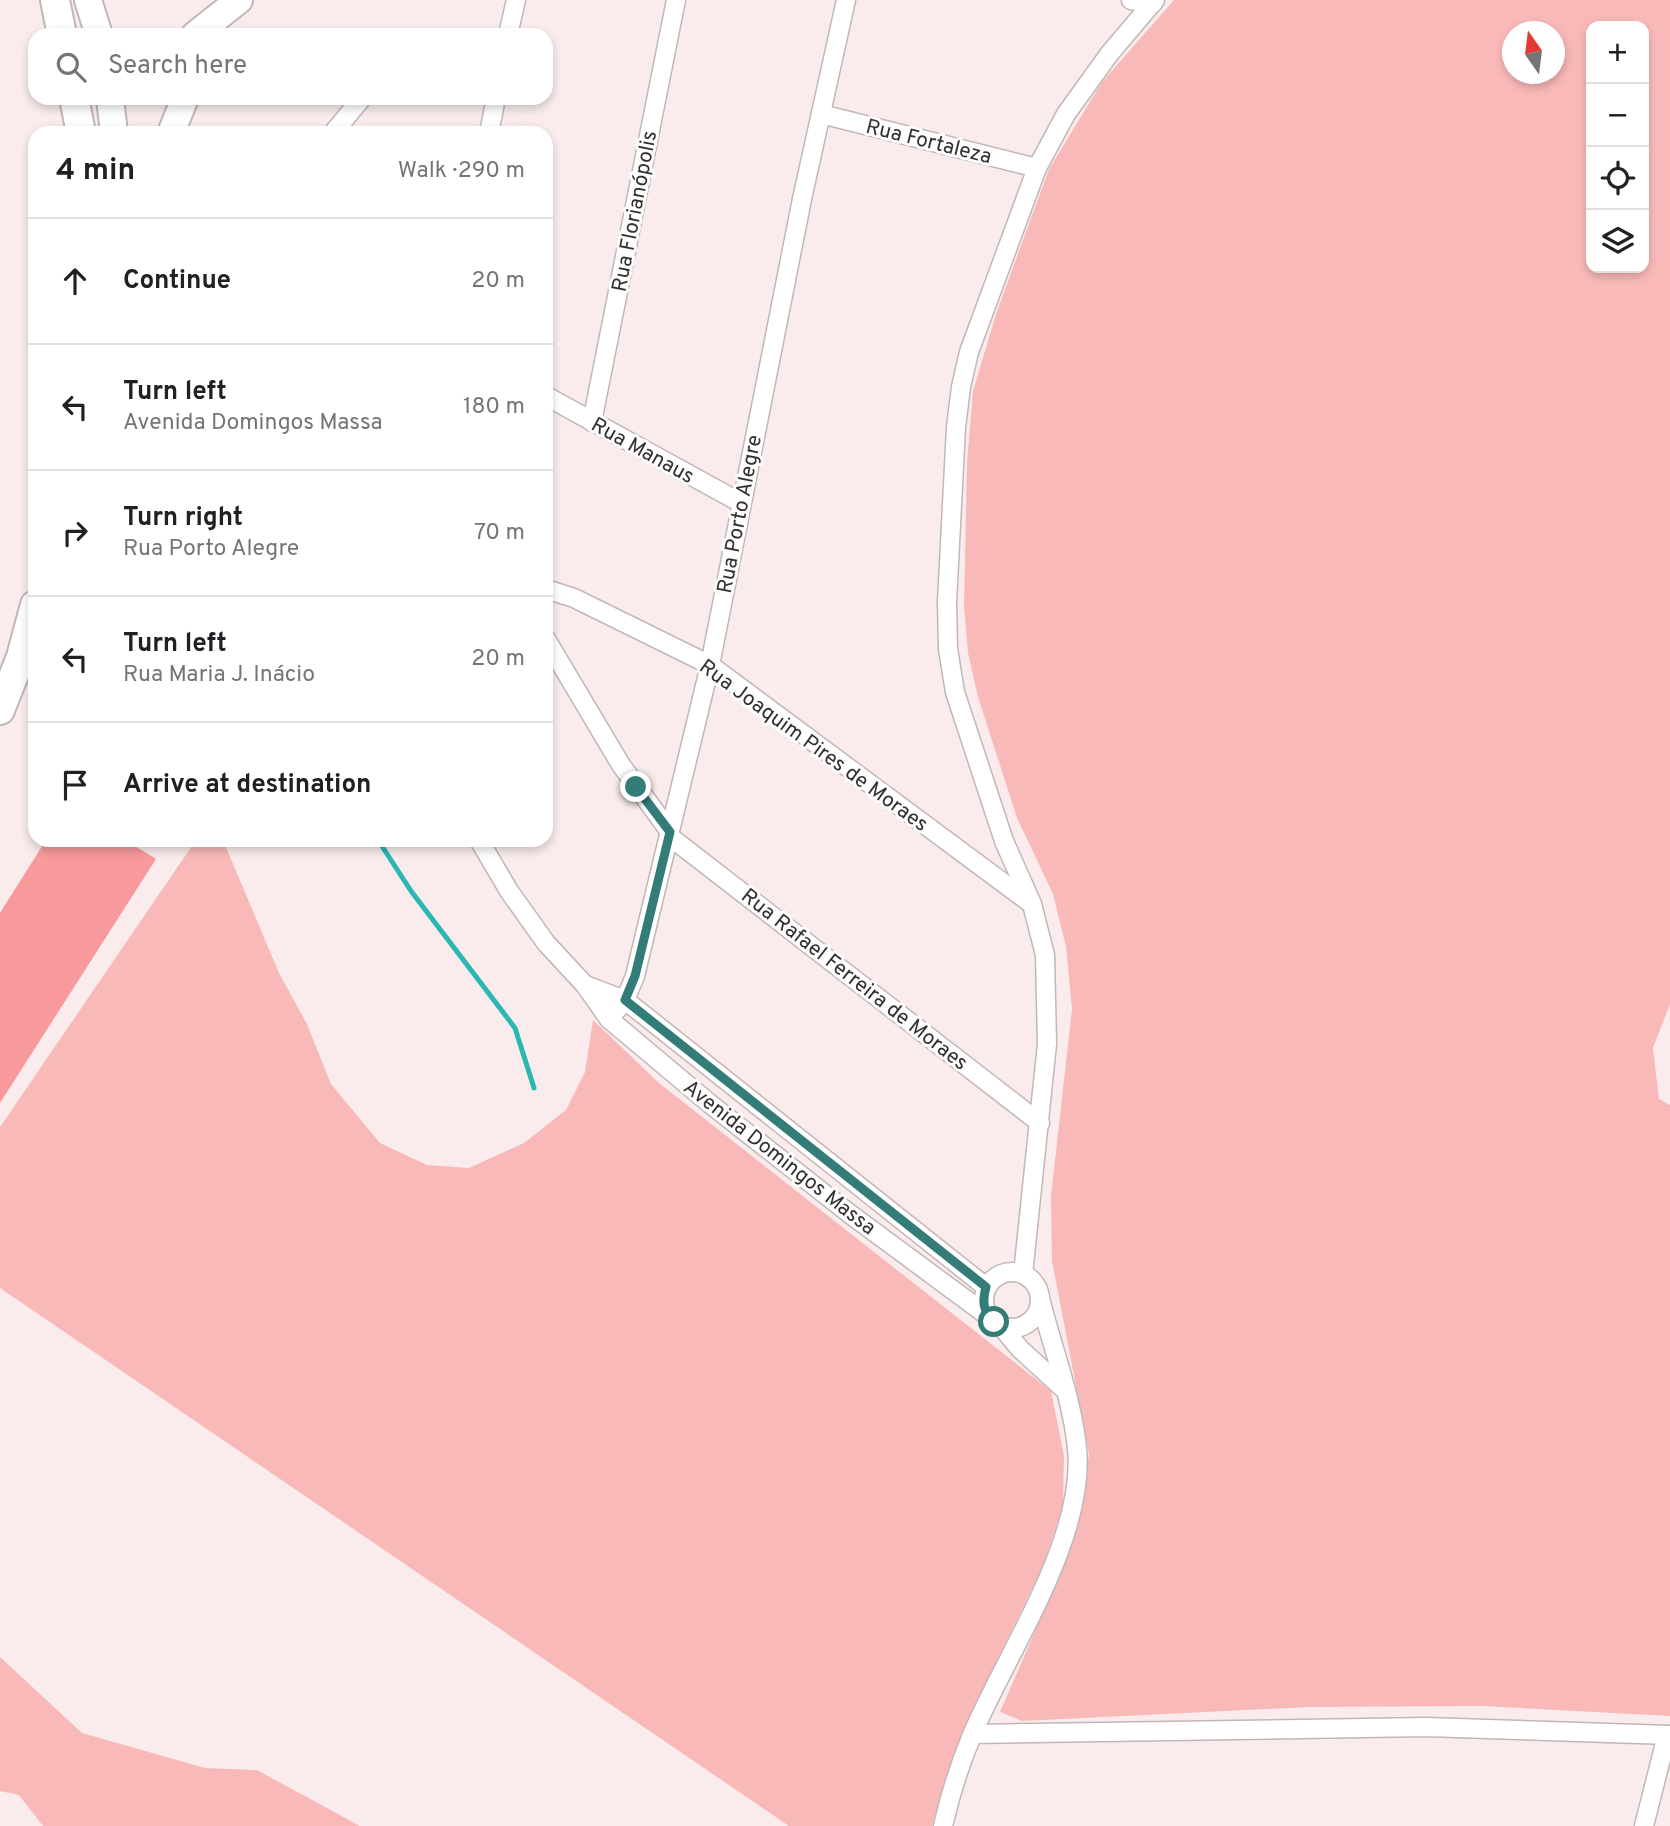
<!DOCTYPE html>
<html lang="en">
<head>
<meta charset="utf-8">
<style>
	:root { --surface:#fff; --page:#f2f2f2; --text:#202124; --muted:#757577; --line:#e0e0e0 }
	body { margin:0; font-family:Overpass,sans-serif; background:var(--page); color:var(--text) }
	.controls { position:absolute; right:21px; top:21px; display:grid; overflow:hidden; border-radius:14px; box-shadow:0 4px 10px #0003 }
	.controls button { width:63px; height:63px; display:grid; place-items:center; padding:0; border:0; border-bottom:2px solid var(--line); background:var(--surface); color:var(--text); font:35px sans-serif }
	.compass { position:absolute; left:1502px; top:21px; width:63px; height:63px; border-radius:50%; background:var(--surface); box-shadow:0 4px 10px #0003; rotate:346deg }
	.stop { position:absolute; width:21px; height:21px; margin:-16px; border:5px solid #337c78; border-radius:50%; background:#fff }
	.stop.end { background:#337c78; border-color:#fff; box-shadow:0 2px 7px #0008 }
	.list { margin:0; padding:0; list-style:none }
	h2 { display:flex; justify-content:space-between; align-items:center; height:91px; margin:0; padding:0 28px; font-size:30px }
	h2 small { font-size:23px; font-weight:400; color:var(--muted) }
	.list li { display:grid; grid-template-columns:46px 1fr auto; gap:21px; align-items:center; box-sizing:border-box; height:126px; padding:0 28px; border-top:2px solid var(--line) }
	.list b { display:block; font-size:26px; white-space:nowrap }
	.list p { margin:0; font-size:23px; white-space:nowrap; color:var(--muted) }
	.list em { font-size:23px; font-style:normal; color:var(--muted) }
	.icon { flex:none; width:38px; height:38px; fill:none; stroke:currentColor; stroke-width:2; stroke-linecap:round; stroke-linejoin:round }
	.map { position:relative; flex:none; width:1670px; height:1826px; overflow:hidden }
	.search { position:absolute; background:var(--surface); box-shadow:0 4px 10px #0003; left:28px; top:28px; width:525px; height:77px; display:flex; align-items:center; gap:18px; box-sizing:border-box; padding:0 24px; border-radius:21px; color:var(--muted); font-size:26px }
	.panel { position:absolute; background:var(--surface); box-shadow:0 4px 10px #0003; left:28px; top:126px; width:525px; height:721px; border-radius:21px }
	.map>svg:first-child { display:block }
</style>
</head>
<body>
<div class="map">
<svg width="1670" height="1826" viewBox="0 0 1670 1826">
	<rect width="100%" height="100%" fill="#faecec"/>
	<g fill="#fab9b9" fill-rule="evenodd">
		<path d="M1174 0H1670V1004L1653 1048 1659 1099 1670 1105V1716L1484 1706 1310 1707 1022 1721 1000 1712 1070 1551 1083 1500 1089 1454 1052 1261 1051 1196 1072 1009 1066 947 1053 894 1017 818 978 697 968 653 964 606 967 463 973 391 996 314 1049 169 1102 82ZM1591 26H1644V268H1591ZM1512 32H1554V74H1512Z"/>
		<path d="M196 840H223L279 973 307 1024 331 1084 380 1143 427 1165 469 1168 524 1143 566 1110 585 1072 593 1020 659 1083 1051 1391 1064 1456 1063 1507 1042 1568 962 1733 940 1796 932 1826H789L0 1288V1127Z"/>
		<path d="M0 1657 82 1733 205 1768 257 1770 360 1826H43L19 1795 0 1791Z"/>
	</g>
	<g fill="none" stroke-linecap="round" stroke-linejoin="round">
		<path stroke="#2bb8b2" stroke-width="5" d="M378 840 411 891 515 1028 534 1088"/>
	</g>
	<path fill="#f8999c" d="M46 840H125L156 859 0 1103V913Z"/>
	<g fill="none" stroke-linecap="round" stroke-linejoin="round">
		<defs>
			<g id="street">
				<path d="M1131 0 1153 3"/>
				<path d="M508 35 516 0"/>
				<path d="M821 114 1037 168"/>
				<path d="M333 133 362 98"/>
				<path d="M489 133 496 98"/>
				<path d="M546 396 741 503"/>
				<path d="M592 422 676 0"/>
				<path d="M546 589 574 598 710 665 1029 902"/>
				<path d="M546 639 621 765 670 832"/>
				<path d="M669 836 1040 1123"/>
				<path d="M479 840 509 891 546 943 585 985 609 1019 709 1103 850 1214 988 1316"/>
				<path d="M585 985 625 1000 986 1287"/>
				<path d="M609 1019 625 1000 635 976 710 665 802 199 846 0"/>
				<circle cx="1012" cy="1300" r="28"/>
				<path d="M1023 1274 1047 1044 1045 955 1032 904 1004 841 955 692 948 649 947 602 956 427 961 387 969 352 1037 168 1066 114 1110 53 1155 0"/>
				<path d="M1001 1326 1020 1349 1065 1390"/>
				<path d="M973 1734 1426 1727 1670 1735"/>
				<path d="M943 1826C950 1795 960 1764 972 1735 1007 1652 1086 1539 1077 1448 1072 1398 1052 1347 1040 1298"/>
				<path d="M1644 1826 1667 1735"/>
			</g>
			<g id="secondary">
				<path d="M88 0 99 35"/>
				<path d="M195 35 239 0"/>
				<path d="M110 98 114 133"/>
				<path d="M171 133 185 98"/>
			</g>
			<g id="primary">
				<path d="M55 0 62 35"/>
				<path d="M74 98 81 133"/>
				<path d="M0 710 21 657 35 605"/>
			</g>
		</defs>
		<use href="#street" stroke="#c3b6b6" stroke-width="21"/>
		<use href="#secondary" stroke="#c3b6b6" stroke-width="30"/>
		<use href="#primary" stroke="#c3b6b6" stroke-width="32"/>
		<use href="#street" stroke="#fff" stroke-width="18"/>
		<use href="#secondary" stroke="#fff" stroke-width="26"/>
		<use href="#primary" stroke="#fff" stroke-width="28"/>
	</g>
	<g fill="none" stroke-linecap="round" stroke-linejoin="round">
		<path stroke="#337c78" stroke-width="9" d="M636 787 670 832 635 976 625 1000 986 1287C982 1301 983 1312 994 1322"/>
	</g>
	<g text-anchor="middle" stroke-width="6" stroke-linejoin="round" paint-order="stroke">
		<g font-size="21" fill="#342f2f" stroke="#fdfdfd">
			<text transform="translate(929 141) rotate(14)" y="7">Rua Fortaleza</text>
			<text transform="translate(634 211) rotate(-79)" y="7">Rua Florianópolis</text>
			<text transform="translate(643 450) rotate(29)" y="7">Rua Manaus</text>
			<text transform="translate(739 514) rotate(-79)" y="7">Rua Porto Alegre</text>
			<text transform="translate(814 745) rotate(36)" y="7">Rua Joaquim Pires de Moraes</text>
			<text transform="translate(855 979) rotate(38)" y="7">Rua Rafael Ferreira de Moraes</text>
			<text transform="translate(780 1157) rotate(38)" y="7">Avenida Domingos Massa</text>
		</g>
	</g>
</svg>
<div class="controls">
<button>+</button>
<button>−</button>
<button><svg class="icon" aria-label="locate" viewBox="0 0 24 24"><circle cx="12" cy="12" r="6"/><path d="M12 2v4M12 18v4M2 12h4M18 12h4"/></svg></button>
<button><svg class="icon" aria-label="layers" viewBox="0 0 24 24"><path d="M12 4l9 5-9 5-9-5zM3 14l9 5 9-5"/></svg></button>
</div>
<svg class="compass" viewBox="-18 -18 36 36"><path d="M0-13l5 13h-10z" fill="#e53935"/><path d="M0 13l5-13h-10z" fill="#757577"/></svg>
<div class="stop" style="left:994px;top:1322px"></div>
<div class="stop end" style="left:636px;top:787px"></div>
<div class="search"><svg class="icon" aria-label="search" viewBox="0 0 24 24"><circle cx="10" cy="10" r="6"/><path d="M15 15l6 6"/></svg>Search here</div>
<section class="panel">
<h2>4 min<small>Walk · 290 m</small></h2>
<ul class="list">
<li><svg class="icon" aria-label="ahead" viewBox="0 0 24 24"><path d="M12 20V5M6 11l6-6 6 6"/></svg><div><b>Continue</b></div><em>20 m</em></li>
<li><svg class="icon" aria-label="left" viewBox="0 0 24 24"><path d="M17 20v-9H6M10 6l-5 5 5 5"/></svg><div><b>Turn left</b><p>Avenida Domingos Massa</p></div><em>180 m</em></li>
<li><svg class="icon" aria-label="right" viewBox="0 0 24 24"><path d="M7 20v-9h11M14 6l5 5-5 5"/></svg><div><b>Turn right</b><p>Rua Porto Alegre</p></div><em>70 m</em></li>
<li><svg class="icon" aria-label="left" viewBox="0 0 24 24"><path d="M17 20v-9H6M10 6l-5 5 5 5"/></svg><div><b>Turn left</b><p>Rua Maria J. Inácio</p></div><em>20 m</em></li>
<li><svg class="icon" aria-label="arrive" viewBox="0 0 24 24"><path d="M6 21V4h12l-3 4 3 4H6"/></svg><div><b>Arrive at destination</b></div></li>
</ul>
</section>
</div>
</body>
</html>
